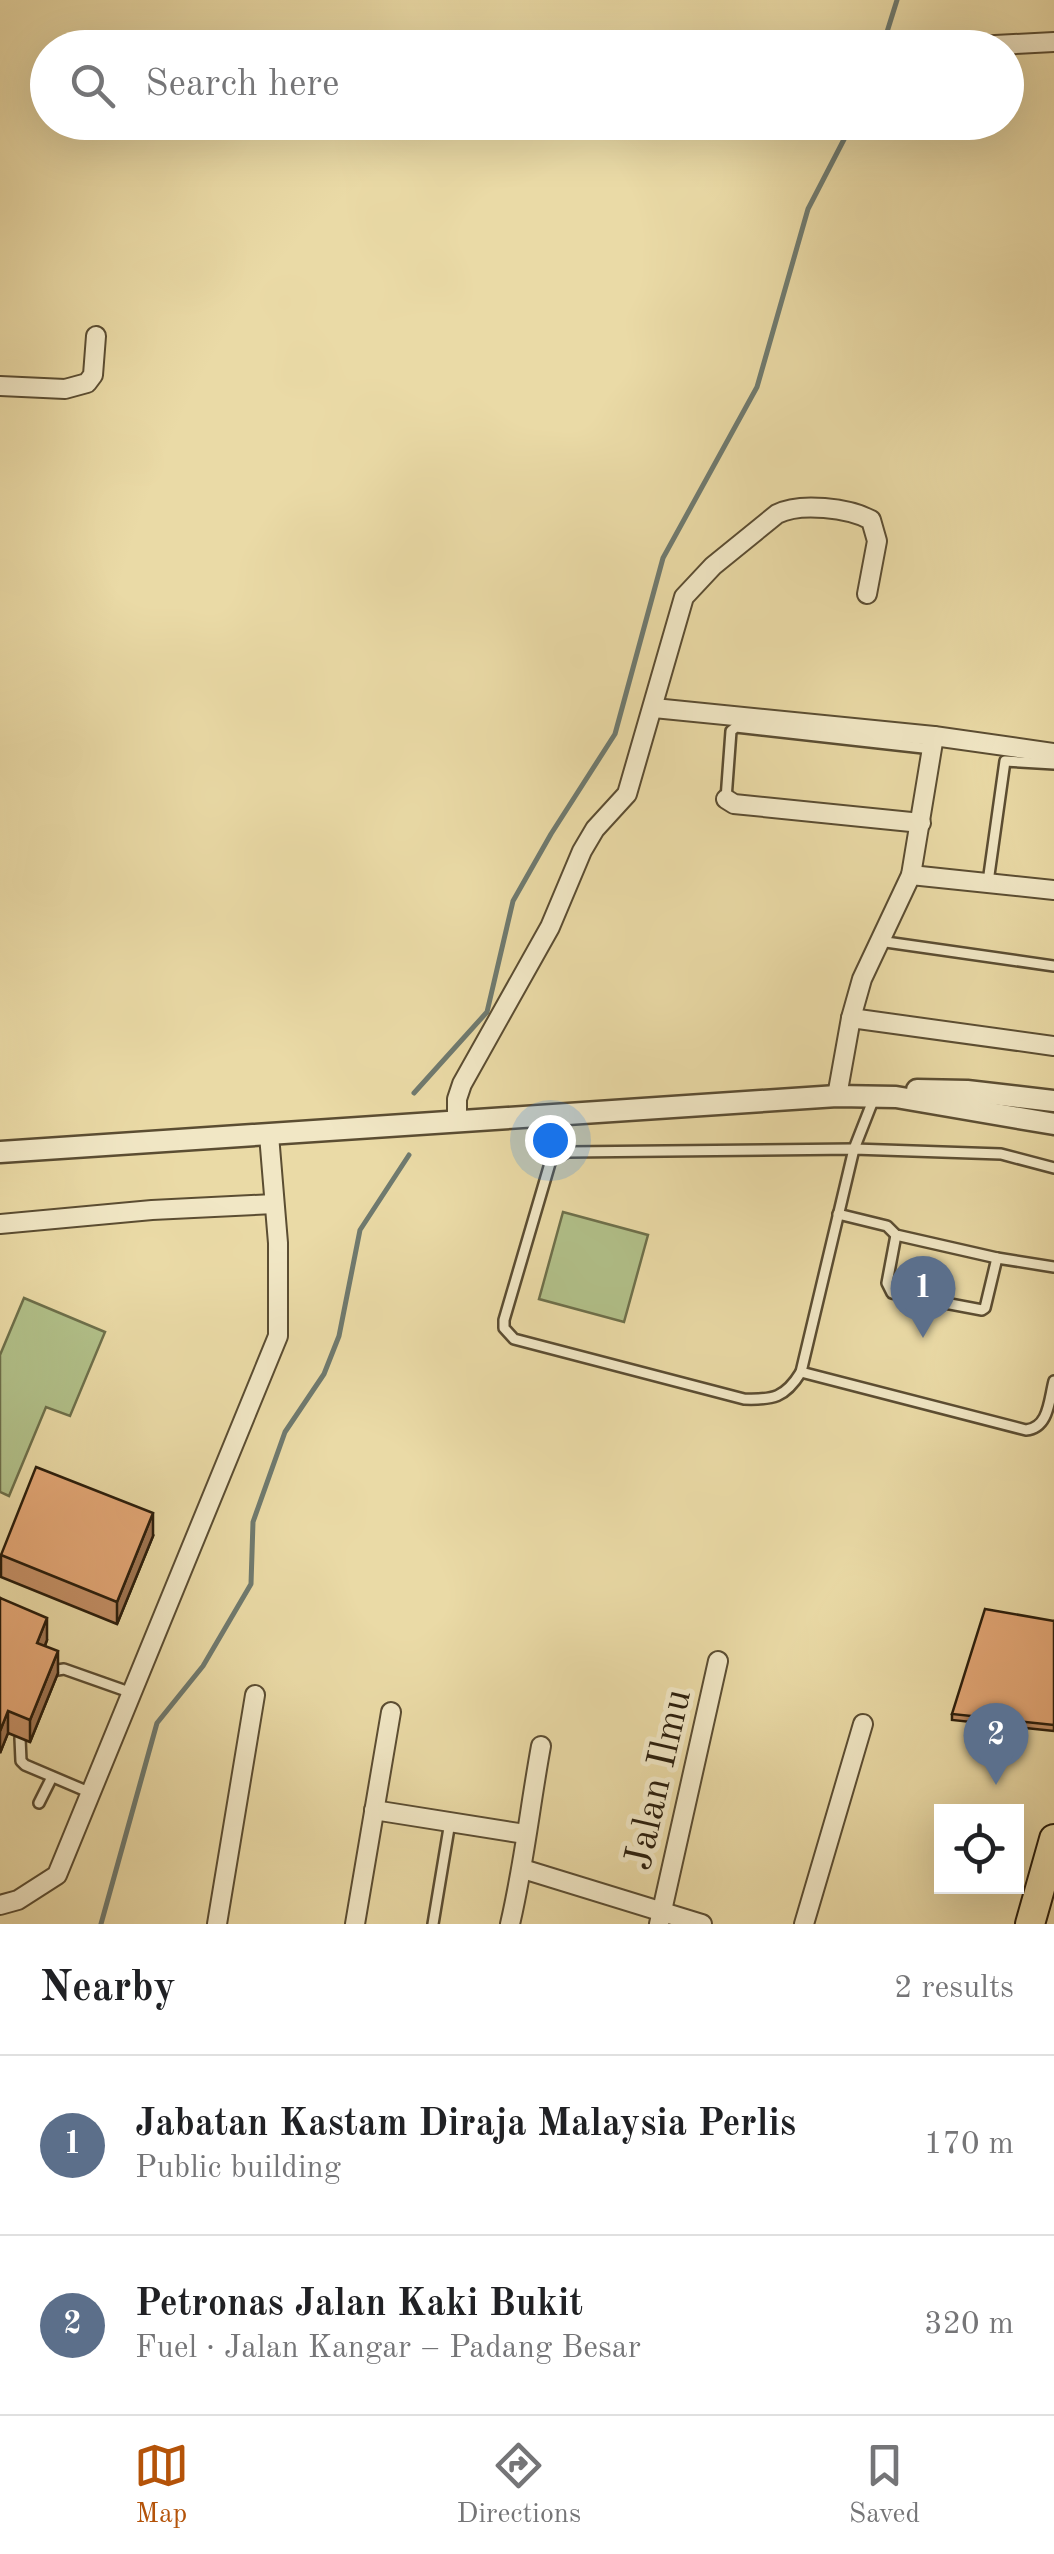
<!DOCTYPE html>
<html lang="en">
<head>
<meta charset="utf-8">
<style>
	:root { --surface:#fff; --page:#f6f6f6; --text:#202124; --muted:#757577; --line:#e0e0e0; --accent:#b45309 }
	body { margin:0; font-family:"Old Standard TT",serif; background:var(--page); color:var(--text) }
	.controls { position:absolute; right:30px; bottom:30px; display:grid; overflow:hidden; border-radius:0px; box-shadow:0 10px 40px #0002 }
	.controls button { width:90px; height:90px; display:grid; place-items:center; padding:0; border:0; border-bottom:2px solid var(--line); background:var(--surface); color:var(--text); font:50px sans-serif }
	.you { position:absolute; left:550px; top:1140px; width:35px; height:35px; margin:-25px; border:8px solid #fff; border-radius:50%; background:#1a73e8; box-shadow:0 0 0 15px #1a73e833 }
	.badge { display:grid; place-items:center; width:65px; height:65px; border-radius:50%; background:var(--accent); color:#fff; font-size:32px; font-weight:700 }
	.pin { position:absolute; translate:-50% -82px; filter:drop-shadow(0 2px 5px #0008) }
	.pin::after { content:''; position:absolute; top:52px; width:35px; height:30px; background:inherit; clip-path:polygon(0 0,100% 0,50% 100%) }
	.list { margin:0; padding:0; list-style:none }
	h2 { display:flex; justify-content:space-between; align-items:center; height:130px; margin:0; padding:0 40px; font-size:42px }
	h2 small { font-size:32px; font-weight:400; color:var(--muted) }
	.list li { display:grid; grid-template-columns:65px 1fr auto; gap:30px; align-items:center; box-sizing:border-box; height:180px; padding:0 40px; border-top:2px solid var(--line) }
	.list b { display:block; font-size:38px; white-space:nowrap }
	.list p { margin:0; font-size:32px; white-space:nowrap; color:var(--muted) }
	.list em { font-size:32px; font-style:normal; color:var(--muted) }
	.icon { flex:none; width:55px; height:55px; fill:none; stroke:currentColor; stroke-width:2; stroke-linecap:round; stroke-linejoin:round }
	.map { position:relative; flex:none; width:1054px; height:1924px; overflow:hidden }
	.search { position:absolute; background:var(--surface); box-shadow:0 10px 40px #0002; left:30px; right:30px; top:30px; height:110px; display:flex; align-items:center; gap:25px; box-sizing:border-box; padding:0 35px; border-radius:55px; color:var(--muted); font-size:38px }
	.sheet { height:490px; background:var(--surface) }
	nav { display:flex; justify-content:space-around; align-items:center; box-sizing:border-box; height:140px; border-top:2px solid var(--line); background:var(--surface); font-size:28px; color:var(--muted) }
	nav a { display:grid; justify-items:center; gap:5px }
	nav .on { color:var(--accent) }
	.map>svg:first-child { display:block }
</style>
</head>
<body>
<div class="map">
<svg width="1054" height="1924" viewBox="0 0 1054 1924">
	<rect width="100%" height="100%" fill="#eadaa6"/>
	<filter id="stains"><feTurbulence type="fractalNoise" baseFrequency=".002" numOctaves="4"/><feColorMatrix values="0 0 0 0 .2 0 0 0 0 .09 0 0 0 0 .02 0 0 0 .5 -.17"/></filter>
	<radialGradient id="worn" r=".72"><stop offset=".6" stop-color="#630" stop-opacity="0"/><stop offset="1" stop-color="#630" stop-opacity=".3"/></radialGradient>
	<g fill="#b2c18a" stroke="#6e704b" stroke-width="2.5">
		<path d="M563 1212 648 1235 624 1322 539 1299Z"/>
		<path d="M24 1298 105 1332 70 1416 46 1407 9 1496 0 1492V1355Z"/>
	</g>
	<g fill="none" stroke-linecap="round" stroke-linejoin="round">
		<g stroke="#6f7a6f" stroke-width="5">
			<path d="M882 48 897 0"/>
			<path d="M414 1093 487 1012 513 901 551 834 615 734 663 558 757 387 808 209 853 122"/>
			<path d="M101 1924 157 1723 203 1666 251 1584 253 1522 285 1432 324 1374 339 1336 360 1230 409 1155"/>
		</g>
		<defs>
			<g id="service">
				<path d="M726 799 731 731 736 727 932 749"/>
				<path d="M988 882 1005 761 1054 764"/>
				<path d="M879 941 1054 966"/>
				<path d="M874 1098 854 1149 801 1372 1026 1430C1049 1428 1049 1400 1054 1381"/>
				<path d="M838 1214 887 1226 896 1235 997 1258 1054 1267"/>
				<path d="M896 1235 887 1283 892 1293 982 1310 985 1308 997 1258"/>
				<path d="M801 1372C785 1398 773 1400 744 1399L514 1339 504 1328V1320L551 1160 568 1152 854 1149 1001 1154 1054 1168"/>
				<path d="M51 1671 64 1669 132 1693"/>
				<path d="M20 1738 21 1761 25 1765 91 1793"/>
				<path d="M39 1803 52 1777"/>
				<path d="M433 1924 450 1822"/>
			</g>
			<g id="minor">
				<path d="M939 48 1054 42"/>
				<path d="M0 386 65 389 87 383 93 375 96 336"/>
				<path d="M654 708 934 736 1054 753"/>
				<path d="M726 799 734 804 921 823"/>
				<path d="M911 875 1054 890"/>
				<path d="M851 1018 1054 1046"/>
				<path d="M837 1096 851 1018 862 979 911 875 934 736"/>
				<path d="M457 1119V1099L462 1084 550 927 582 851 595 829 627 794 684 597 713 566 777 514C800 502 849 508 871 520L877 541 867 594"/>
				<path d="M0 1224 152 1210 274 1204"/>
				<path d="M374 1810 525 1834"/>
				<path d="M523 1869 702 1924"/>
				<path d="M0 1905 18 1900 57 1875 278 1336V1243L269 1135"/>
				<path d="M217 1924 255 1695"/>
				<path d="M355 1924 391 1712"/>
				<path d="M510 1924C524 1865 530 1806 541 1746"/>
				<path d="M659 1924 718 1661"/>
				<path d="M804 1924 863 1724"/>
			</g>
			<g id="tertiary">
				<path d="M917 1090 967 1091 1054 1101"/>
				<path d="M0 1152 837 1096 896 1097 1054 1124"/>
			</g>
			<path id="trunk" d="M1030 1924 1054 1839"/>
		</defs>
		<use href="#service" stroke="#5b4d32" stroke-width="14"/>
		<use href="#minor" stroke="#5b4d32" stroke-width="22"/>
		<use href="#tertiary" stroke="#5b4d32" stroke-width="25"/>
		<use href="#trunk" stroke="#2b1e0c" stroke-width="32"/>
		<use href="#service" stroke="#f1e7c5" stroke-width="9"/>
		<use href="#minor" stroke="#f1e7c5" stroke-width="18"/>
		<use href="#tertiary" stroke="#f1e7c5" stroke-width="20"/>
		<use href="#trunk" stroke="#eadaa6" stroke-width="28"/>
	</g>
	<g fill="#c49066" stroke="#2b1e0c" stroke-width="2.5">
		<path d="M153 1536 117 1624 1 1577V1555Z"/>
		<path d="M0 1598 47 1640 45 1646 58 1673 30 1742 8 1733 0 1753Z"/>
		<path d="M1054 1621V1731L952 1720V1714Z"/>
	</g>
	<g fill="#a07653" stroke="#2b1e0c" stroke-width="2.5">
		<path d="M153 1513V1536L117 1624V1602Z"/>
		<path d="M47 1618V1640L37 1665V1643Z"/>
		<path d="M58 1651V1673L30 1742V1720Z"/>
		<path d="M8 1711V1733L0 1753V1731Z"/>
	</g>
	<g fill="#e4a877" stroke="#2b1e0c" stroke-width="2.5">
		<path d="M36 1467 153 1513 117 1602 1 1555Z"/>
		<path d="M0 1598 47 1618 37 1643 58 1651 30 1720 8 1711 0 1731Z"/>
		<path d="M985 1609 1054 1621V1725L952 1714Z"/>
	</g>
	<g text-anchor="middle" stroke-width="10" stroke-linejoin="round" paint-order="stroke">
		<g font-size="40" fill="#2b1e0c" stroke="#f1e7c5">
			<text transform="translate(656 1779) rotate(-77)" y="14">Jalan Ilmu</text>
		</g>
	</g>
	<rect width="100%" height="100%" filter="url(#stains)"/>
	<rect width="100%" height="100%" fill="url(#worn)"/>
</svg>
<div class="controls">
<button><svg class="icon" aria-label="locate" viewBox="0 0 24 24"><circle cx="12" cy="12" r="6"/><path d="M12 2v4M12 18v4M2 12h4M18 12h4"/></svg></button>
</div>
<div class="you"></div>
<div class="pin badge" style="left:923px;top:1338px;background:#5c6f8a">1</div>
<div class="pin badge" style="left:996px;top:1785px;background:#5c6f8a">2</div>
<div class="search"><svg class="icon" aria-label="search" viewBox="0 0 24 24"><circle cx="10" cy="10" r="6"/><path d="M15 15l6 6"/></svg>Search here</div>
</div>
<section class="sheet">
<h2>Nearby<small>2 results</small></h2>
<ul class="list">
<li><span class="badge" style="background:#5c6f8a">1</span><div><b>Jabatan Kastam Diraja Malaysia Perlis</b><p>Public building</p></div><em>170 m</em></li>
<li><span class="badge" style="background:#5c6f8a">2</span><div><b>Petronas Jalan Kaki Bukit</b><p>Fuel · Jalan Kangar – Padang Besar</p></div><em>320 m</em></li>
</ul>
</section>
<nav>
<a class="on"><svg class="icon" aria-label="map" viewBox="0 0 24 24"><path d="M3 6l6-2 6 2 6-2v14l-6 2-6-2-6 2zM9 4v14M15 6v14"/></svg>Map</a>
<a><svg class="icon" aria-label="directions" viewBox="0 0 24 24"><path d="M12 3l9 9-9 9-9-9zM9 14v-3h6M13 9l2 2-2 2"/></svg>Directions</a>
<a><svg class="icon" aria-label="saved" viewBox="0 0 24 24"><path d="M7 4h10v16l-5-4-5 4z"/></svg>Saved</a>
</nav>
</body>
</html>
